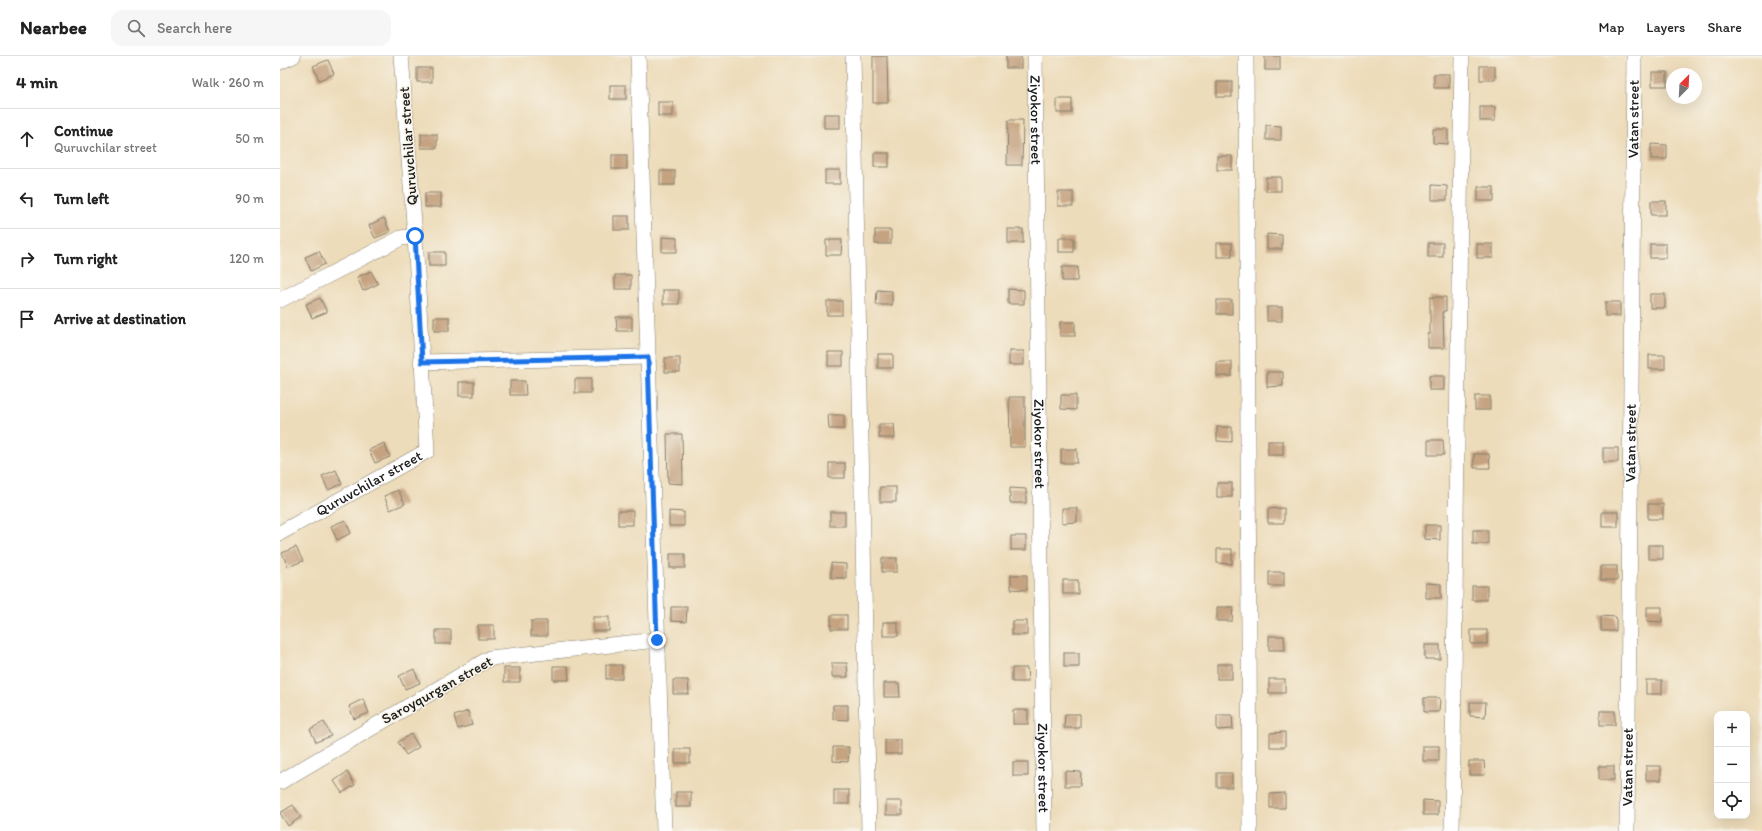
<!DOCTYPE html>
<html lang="en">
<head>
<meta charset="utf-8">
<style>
	:root { --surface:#fff; --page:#f6f6f6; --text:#222; --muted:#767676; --line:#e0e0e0 }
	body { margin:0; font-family:Itim,sans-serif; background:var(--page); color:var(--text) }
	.controls { position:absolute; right:12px; bottom:12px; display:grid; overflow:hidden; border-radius:8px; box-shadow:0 4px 16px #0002 }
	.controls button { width:36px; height:36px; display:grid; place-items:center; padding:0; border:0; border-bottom:1px solid var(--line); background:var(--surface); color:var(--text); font:20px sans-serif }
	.compass { position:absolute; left:1386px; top:12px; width:36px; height:36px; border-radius:50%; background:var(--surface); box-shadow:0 4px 16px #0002; rotate:24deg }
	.stop { position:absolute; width:12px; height:12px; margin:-9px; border:3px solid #1a73e8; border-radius:50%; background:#fff }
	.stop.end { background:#1a73e8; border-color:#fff; box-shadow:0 1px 4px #0008 }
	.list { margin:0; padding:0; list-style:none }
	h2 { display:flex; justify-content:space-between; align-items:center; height:52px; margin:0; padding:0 16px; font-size:17px }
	h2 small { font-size:13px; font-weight:400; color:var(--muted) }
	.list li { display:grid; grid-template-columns:26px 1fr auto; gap:12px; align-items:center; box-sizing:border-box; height:60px; padding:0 16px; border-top:1px solid var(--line) }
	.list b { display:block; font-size:15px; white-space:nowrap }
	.list p { margin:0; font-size:13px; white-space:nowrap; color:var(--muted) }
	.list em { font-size:13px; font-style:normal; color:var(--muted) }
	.icon { flex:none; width:22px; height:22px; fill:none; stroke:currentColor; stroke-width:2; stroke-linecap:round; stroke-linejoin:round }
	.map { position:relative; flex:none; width:1482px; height:775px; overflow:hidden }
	header { display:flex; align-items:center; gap:24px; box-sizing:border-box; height:56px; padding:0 20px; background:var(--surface); border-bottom:1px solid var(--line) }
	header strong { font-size:19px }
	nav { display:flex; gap:22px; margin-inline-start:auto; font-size:14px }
	.search { width:280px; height:36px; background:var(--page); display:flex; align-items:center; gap:10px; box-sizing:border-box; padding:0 14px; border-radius:12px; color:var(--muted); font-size:15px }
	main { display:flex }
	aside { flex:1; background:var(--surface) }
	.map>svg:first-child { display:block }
</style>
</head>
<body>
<header>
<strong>Nearbee</strong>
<div class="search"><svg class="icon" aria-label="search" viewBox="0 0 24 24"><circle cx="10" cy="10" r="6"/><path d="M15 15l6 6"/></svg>Search here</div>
<nav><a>Map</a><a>Layers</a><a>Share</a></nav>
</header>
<main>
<aside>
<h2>4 min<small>Walk · 260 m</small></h2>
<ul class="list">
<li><svg class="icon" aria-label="ahead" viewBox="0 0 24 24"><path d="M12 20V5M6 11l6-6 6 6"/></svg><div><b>Continue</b><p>Quruvchilar street</p></div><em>50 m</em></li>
<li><svg class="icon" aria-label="left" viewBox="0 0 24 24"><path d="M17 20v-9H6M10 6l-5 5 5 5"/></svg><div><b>Turn left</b></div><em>90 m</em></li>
<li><svg class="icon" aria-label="right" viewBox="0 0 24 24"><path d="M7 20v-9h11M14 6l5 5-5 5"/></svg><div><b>Turn right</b></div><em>120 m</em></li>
<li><svg class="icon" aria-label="arrive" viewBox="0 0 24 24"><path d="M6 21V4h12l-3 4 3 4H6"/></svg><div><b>Arrive at destination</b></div></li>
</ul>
</aside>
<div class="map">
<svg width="1482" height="775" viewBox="0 0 1482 775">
	<rect width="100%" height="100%" fill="#f7f3e8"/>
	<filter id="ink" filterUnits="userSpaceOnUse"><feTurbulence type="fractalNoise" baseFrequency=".025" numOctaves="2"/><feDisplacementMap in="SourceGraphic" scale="8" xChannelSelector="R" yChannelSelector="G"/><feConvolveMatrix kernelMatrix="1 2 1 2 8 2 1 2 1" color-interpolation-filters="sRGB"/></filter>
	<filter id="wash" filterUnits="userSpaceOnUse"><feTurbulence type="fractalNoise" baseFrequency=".012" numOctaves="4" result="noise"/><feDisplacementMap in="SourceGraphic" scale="16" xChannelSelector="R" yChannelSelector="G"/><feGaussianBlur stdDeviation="0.9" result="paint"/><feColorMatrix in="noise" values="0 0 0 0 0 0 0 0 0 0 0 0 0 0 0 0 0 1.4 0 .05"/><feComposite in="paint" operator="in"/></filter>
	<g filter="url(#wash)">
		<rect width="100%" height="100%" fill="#eddcba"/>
		<g id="blocks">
			<g fill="#c5a381">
				<path d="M593 0H607L608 47H593Z"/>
				<rect x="726" y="0" width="15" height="12"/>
				<rect x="985" y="0" width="15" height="14"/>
				<path d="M48 4 54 18 39 24 33 10Z"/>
				<rect x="1200" y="10" width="15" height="14"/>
				<rect x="137" y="12" width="15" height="14"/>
				<rect x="1372" y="16" width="15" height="14"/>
				<rect x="1154" y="18" width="15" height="14"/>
				<rect x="937" y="26" width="15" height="15"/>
				<rect x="330" y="29" width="16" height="14"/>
				<rect x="777" y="43" width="15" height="14"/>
				<rect x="378" y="46" width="15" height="14"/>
				<rect x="1200" y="51" width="15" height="14"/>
				<rect x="544" y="58" width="16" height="14"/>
				<path d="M728 64H743L742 109H727Z"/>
				<path d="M986 69 1001 70V84H986Z"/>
				<path d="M1153 73H1168V88L1153 87Z"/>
				<rect x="141" y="78" width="16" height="14"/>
				<path d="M1371 88 1387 89V103H1371Z"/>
				<rect x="594" y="97" width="15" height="14"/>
				<rect x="332" y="99" width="15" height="14"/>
				<rect x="937" y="100" width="15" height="14"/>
				<rect x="545" y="114" width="15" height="14"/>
				<rect x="380" y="115" width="15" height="14"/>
				<rect x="986" y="121" width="15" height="14"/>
				<path d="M1152 129 1167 130V144H1152Z"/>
				<rect x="1198" y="131" width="16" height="14"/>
				<rect x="778" y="136" width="15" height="14"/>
				<rect x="145" y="137" width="16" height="14"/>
				<rect x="1371" y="145" width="15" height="14"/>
				<rect x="334" y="160" width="15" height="14"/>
				<path d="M104 162 110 176 95 182 89 169Z"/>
				<rect x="728" y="173" width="15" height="14"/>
				<rect x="595" y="174" width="16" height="14"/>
				<path d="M987 178 1002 179V193H987Z"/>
				<path d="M382 181 397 182V196H382Z"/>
				<rect x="779" y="182" width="15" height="14"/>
				<path d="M546 184H562L561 199H546Z"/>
				<rect x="937" y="187" width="15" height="14"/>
				<rect x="1148" y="187" width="15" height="14"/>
				<rect x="1197" y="188" width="16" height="14"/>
				<rect x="1370" y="188" width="16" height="14"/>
				<path d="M39 195 45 208 31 215 25 201Z"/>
				<rect x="149" y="196" width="16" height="14"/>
				<path d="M782 211H798L797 225H782Z"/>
				<path d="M91 215 98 228 83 235 77 221Z"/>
				<rect x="335" y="219" width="16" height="14"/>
				<path d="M728 233 744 234V248H728Z"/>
				<rect x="383" y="234" width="16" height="14"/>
				<path d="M597 234 612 235V249H596Z"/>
				<rect x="1370" y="238" width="15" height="14"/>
				<path d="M1150 241H1166V255H1163L1164 292H1148V278H1150Z"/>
				<path d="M40 242 47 256 32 262 26 248Z"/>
				<rect x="937" y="244" width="15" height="14"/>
				<rect x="547" y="245" width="15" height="14"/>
				<rect x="1325" y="246" width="15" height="14"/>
				<rect x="987" y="251" width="15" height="14"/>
				<rect x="154" y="261" width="15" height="14"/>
				<path d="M336 261H352V275H337Z"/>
				<rect x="780" y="266" width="15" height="14"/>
				<rect x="729" y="295" width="15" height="14"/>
				<rect x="548" y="296" width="15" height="14"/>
				<rect x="598" y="298" width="15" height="14"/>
				<rect x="1369" y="299" width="16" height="14"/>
				<rect x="385" y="302" width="15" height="14"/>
				<rect x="937" y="306" width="15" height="14"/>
				<path d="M987 316H1003V330L987 331Z"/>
				<rect x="1149" y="320" width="15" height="14"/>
				<rect x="295" y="323" width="16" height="14"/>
				<path d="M230 325H245L246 339H230Z"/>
				<rect x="179" y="326" width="15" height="14"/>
				<path d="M781 339H796V354L781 353Z"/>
				<rect x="1195" y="340" width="15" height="14"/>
				<path d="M729 341H745V391H730Z"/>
				<path d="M548 359H564V373H549Z"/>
				<path d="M599 368H614L615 382H599Z"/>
				<path d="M937 371H952V386L937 385Z"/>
				<path d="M387 378H402L403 428 388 427Z"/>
				<path d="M1148 384H1163L1164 399H1148Z"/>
				<rect x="988" y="385" width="15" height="14"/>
				<path d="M104 387 110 401 95 407 89 394Z"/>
				<rect x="1323" y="392" width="15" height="14"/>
				<rect x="781" y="393" width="16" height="14"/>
				<path d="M1194 398H1209L1210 412H1194Z"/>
				<rect x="549" y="407" width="16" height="15"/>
				<path d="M56 414 62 428 48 434 42 420Z"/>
				<rect x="937" y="427" width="15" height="14"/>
				<rect x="600" y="431" width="16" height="15"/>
				<path d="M730 432 746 433V447H730Z"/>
				<path d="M118 434 125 448 110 454 104 440Z"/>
				<rect x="1368" y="448" width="15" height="15"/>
				<path d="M782 452H797V466L782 467Z"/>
				<path d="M1004 452V467H988V453Z"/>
				<rect x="338" y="455" width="15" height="14"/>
				<path d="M389 455 404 456V470H389Z"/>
				<rect x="550" y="456" width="15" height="14"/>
				<rect x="1322" y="456" width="16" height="15"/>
				<path d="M65 464 71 477 57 484 51 470Z"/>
				<path d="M1145 469H1160V484L1145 483Z"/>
				<rect x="1193" y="474" width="15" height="14"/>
				<rect x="731" y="480" width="15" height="14"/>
				<rect x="1368" y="489" width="15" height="14"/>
				<path d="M16 491 23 505 8 511 2 497Z"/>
				<path d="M937 493H952V508L937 507Z"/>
				<rect x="390" y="498" width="15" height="14"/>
				<rect x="602" y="502" width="15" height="14"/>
				<path d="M551 507 566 508V522H551Z"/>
				<rect x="1321" y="510" width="16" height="14"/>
				<rect x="989" y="516" width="15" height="14"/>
				<path d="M731 519H747V534L731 533Z"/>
				<rect x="783" y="524" width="15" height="14"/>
				<path d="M1146 527 1161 528V542H1146Z"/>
				<rect x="1192" y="530" width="15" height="14"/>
				<path d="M391 551H407L406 566 391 565Z"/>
				<path d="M937 551H953L952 565H937Z"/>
				<path d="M1367 551H1382V566L1367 565Z"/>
				<rect x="551" y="559" width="16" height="14"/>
				<path d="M1321 560 1336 561V575H1321Z"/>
				<rect x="313" y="561" width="16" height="14"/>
				<rect x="251" y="565" width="16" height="15"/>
				<rect x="732" y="565" width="15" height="14"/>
				<rect x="603" y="566" width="15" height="14"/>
				<rect x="198" y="569" width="16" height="14"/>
				<rect x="156" y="574" width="15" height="14"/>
				<rect x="1191" y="574" width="16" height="14"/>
				<path d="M989 580H1004L1005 594H989Z"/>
				<rect x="1145" y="589" width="15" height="14"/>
				<rect x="784" y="597" width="15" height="14"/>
				<path d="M552 607H567L568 621H552Z"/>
				<rect x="937" y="608" width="15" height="15"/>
				<rect x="326" y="609" width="16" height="14"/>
				<path d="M273 610H288L289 624H273Z"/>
				<rect x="224" y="612" width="16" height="14"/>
				<path d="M732 612H747L748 626H732Z"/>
				<path d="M134 613 140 627 125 633 119 620Z"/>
				<rect x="989" y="623" width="16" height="14"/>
				<path d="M393 624H408L409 638H393Z"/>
				<rect x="1366" y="624" width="16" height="14"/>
				<path d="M604 627H619L620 641H604Z"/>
				<path d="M1144 642H1160L1159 656H1144Z"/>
				<path d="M83 643 89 657 74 663 69 650Z"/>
				<path d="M1190 646H1206L1205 661 1190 660Z"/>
				<path d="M553 649H568V664L553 663Z"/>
				<rect x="733" y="654" width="15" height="14"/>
				<path d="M188 655 192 669 178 673 174 660Z"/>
				<rect x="1320" y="655" width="15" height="14"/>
				<path d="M785 658H800V672H784Z"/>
				<path d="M937 659H952L953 673 937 674Z"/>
				<path d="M44 666 51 680 36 686 30 673Z"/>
				<path d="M1005 676V691H990V677Z"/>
				<path d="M131 678 139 691 126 699 118 686Z"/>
				<rect x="605" y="684" width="16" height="14"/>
				<rect x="1143" y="690" width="16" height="15"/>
				<path d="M553 691H569L568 706 553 705Z"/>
				<rect x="395" y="693" width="15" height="14"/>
				<path d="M1189 705H1204L1205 719H1189Z"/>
				<rect x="733" y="706" width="15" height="14"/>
				<rect x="1319" y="710" width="15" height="14"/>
				<rect x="1366" y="710" width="15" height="14"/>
				<path d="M785 715 801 716 800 730H785Z"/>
				<path d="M67 716 75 729 62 737 54 725Z"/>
				<rect x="937" y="717" width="15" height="14"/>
				<rect x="554" y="734" width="15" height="14"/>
				<rect x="396" y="736" width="15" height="15"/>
				<path d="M1005 737V752H990V738Z"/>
				<path d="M1143 744 1158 745V759H1143Z"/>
				<rect x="606" y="745" width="16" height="14"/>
				<path d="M13 749 21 761 8 770 0 757Z"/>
			</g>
		</g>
	</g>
	<g filter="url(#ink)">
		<use href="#blocks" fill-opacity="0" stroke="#847c6b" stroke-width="1"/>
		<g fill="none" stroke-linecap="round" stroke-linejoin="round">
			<defs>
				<g id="minor">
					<path d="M358 0 384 775"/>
					<path d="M573 0 589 775"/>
					<path id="s1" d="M755 0 764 775"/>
					<path d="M966 0 970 775"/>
					<path d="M0 6 13 0"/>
					<path d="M0 244 121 182 135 180"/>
					<path d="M141 306 368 301"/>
					<path id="s2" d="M0 477 147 395 135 180 121 0"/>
					<path d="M0 726 210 602 377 584"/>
					<path d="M1172 775 1182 0"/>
					<path id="s3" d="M1347 775 1354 0"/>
				</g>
			</defs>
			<use href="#minor" stroke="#847c6b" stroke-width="16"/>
			<use href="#minor" stroke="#fff" stroke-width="15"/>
		</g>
	</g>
	<g fill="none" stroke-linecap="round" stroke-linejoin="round" filter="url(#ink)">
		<path stroke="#1a73e8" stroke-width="5" d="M135 180 142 306 368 301 377 584"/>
	</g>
	<g text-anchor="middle" stroke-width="3" stroke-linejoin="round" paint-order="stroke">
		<g font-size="15" fill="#1c1c1c" stroke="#f7f3e8">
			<text dy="5" stroke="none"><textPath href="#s1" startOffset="64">Ziyokor street</textPath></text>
			<text dy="5" stroke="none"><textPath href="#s3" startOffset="712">Vatan street</textPath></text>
			<text transform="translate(128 90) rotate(-94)" y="5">Quruvchilar street</text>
			<text dy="5" stroke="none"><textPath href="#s1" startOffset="388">Ziyokor street</textPath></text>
			<text dy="5" stroke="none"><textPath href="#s3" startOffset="388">Vatan street</textPath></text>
			<text dy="5" stroke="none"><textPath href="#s2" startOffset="102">Quruvchilar street</textPath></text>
			<text transform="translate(157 634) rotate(-29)" y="5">Saroyqurgan street</text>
			<text dy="5" stroke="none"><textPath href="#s1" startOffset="712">Ziyokor street</textPath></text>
			<text dy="5" stroke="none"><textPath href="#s3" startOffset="64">Vatan street</textPath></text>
		</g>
	</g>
</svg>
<div class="controls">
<button>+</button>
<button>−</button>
<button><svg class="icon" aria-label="locate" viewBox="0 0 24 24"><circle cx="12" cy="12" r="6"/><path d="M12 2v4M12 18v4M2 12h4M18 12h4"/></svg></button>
</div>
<svg class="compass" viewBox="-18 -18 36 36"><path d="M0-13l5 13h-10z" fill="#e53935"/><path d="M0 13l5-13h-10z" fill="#767676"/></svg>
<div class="stop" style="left:135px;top:180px"></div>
<div class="stop end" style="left:377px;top:584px"></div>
</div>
</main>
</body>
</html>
